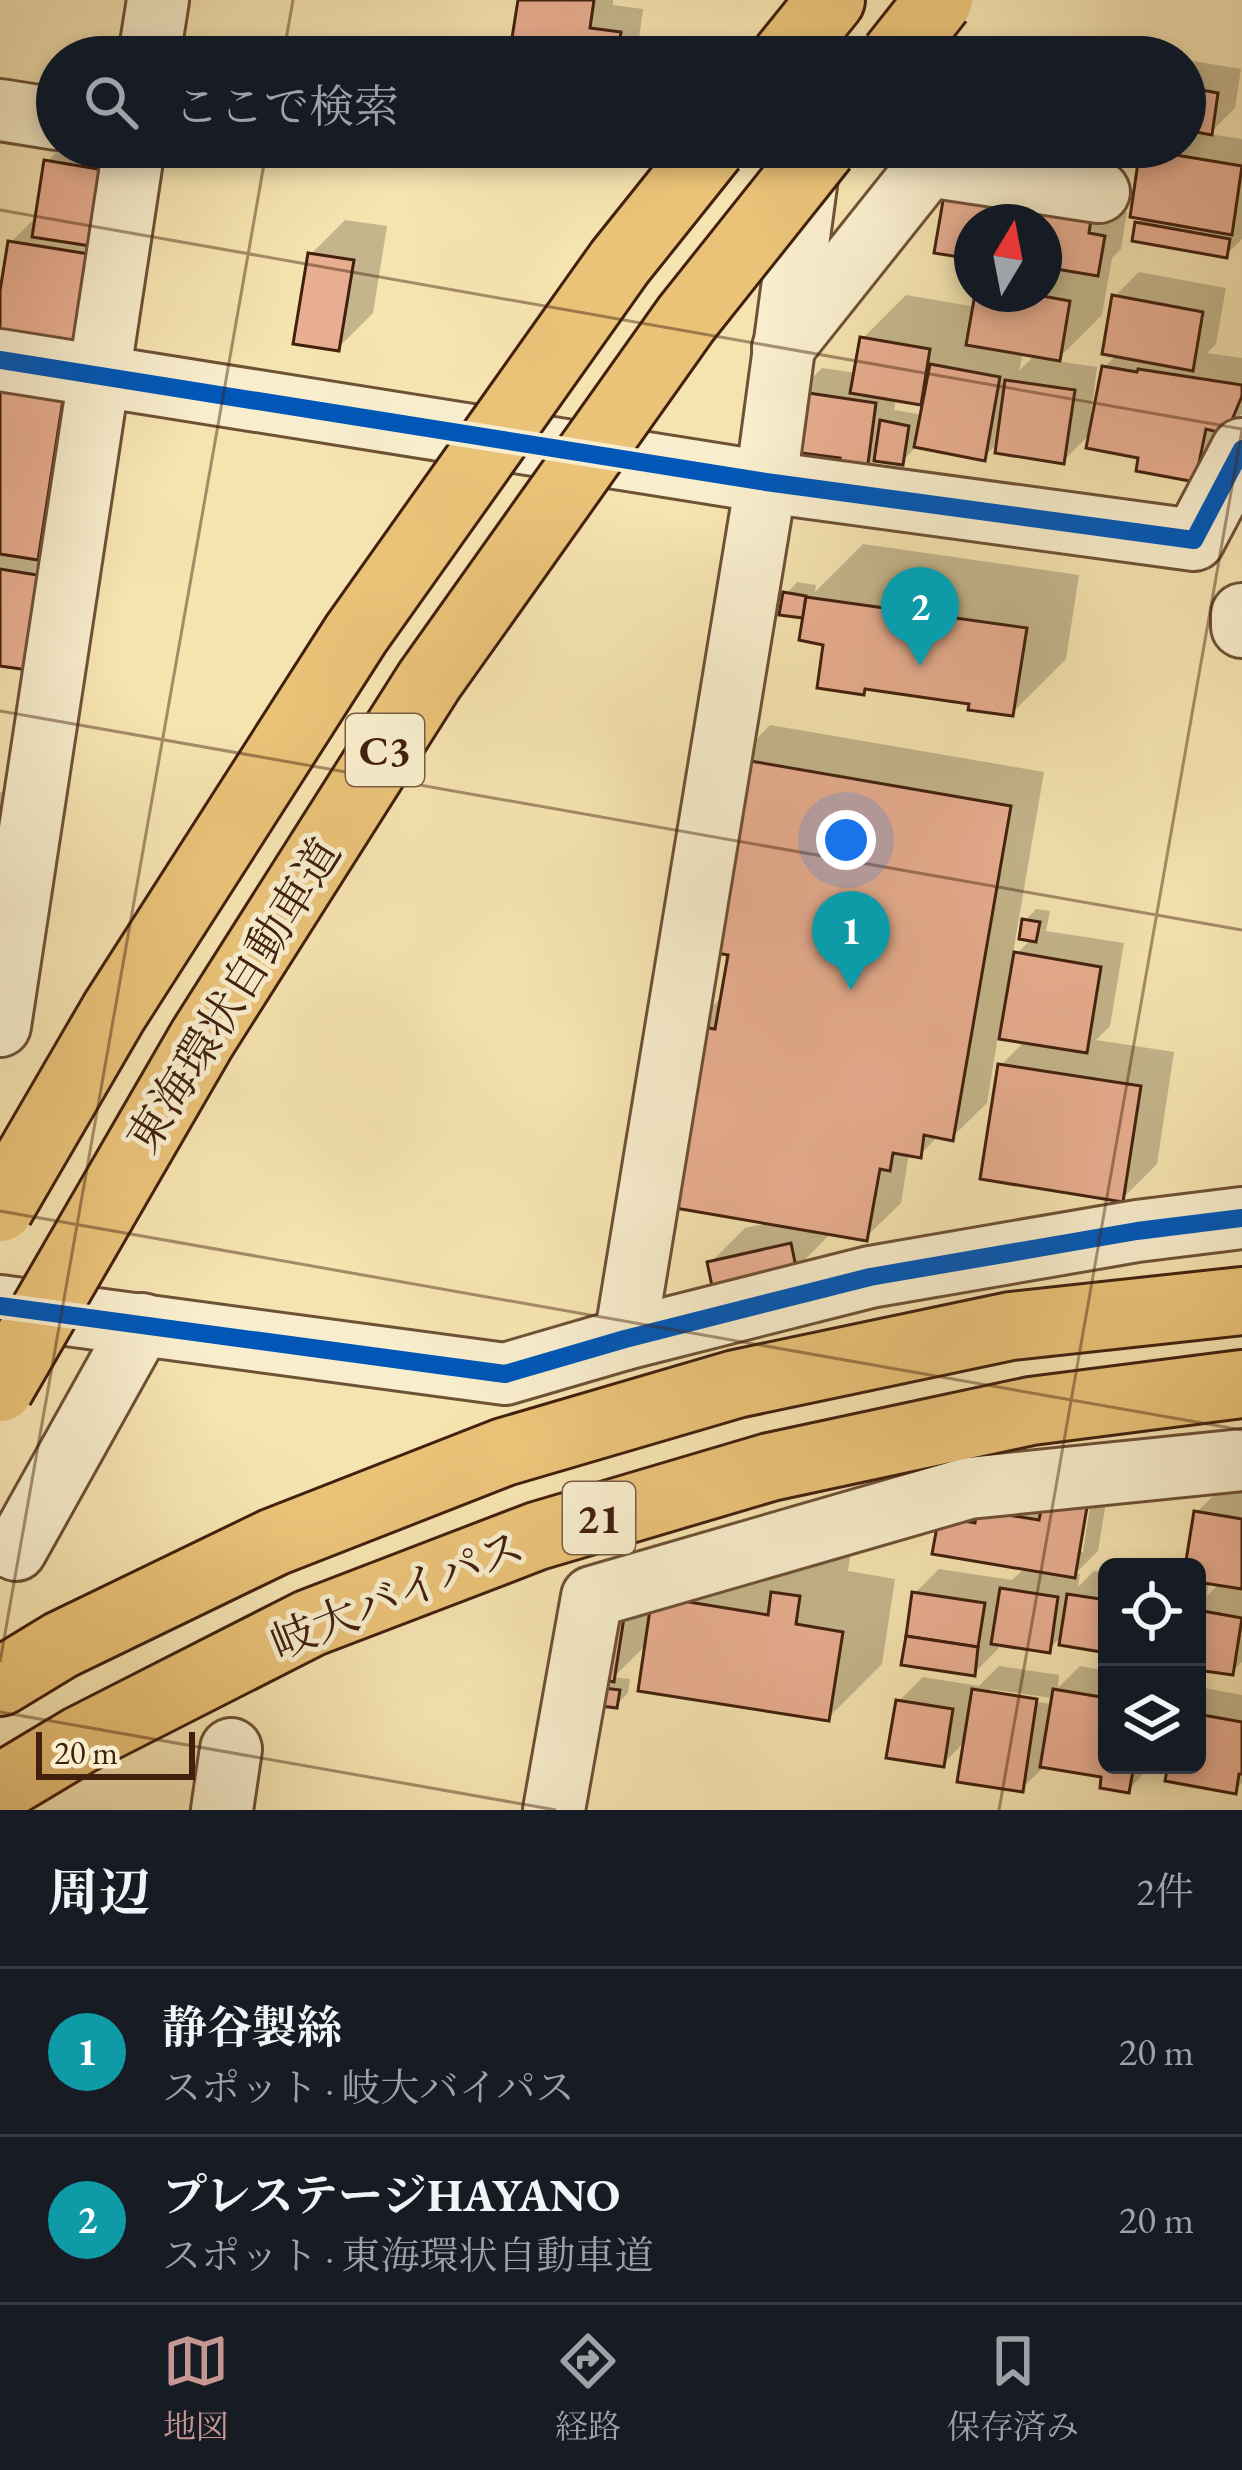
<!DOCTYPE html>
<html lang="ja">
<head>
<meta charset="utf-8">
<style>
	:root { --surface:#171b24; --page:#242831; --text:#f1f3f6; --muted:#9ea1a6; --line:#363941; --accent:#c59692 }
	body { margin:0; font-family:"EB Garamond","Noto Serif JP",serif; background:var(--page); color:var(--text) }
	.controls { position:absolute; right:36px; bottom:36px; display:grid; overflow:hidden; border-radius:18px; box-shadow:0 6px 18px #0003 }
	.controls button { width:108px; height:108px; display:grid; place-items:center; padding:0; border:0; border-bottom:3px solid var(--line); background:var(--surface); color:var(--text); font:60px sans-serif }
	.compass { position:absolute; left:954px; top:204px; width:108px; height:108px; border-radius:50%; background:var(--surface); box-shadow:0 6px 18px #0003; rotate:10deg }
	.scale { position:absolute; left:36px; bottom:30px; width:159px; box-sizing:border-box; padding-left:12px; border:6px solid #42200e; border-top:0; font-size:33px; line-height:42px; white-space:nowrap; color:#42200e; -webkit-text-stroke:9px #f8edcc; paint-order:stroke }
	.you { position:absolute; left:846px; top:840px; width:42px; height:42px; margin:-30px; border:9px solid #fff; border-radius:50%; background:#1a73e8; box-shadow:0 0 0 18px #1a73e833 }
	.badge { display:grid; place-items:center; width:78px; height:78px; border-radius:50%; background:var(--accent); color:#fff; font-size:39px; font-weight:700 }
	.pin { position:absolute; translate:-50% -99px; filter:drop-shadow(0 3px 6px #0008) }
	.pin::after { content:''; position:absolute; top:63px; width:42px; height:36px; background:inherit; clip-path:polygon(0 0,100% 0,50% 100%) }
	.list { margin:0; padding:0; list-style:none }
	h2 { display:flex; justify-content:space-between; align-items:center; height:156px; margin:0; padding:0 48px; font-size:51px }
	h2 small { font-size:39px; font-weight:400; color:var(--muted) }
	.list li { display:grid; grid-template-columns:78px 1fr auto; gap:36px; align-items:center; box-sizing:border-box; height:168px; padding:0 48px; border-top:3px solid var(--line) }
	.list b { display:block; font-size:45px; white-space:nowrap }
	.list p { margin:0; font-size:39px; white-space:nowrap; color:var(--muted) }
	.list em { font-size:39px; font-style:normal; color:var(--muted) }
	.icon { flex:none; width:66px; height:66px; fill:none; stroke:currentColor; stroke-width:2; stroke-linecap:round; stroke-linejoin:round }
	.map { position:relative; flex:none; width:1242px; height:1810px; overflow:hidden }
	.search { position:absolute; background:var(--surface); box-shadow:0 6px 18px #0003; left:36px; right:36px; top:36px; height:132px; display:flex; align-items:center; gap:30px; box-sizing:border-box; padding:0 42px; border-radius:66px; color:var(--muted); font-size:45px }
	.sheet { height:492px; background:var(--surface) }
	nav { display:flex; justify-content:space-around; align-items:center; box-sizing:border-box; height:168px; border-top:3px solid var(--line); background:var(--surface); font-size:33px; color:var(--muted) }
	nav a { display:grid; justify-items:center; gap:6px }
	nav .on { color:var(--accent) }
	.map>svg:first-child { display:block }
</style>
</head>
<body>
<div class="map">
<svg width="1242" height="1810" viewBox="0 0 1242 1810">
	<rect width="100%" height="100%" fill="#f5e3b0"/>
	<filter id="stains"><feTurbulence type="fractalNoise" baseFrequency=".00167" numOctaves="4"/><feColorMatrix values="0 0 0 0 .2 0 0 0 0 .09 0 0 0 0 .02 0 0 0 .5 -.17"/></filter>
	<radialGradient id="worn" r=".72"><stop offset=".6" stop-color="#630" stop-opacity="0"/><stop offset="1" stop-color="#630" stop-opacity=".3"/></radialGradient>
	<g fill="#0003" fill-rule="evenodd">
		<path d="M521 0H613V5L643 9 638 46 626 57H525Z"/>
		<path d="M1073 51 1109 57H1067Z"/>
		<path d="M1187 60 1241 69 1235 108 1209 134 1242 139V239L1226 255 1138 224 1145 216 1143 151 1146 147H1185Z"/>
		<path d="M62 147H127L72 522 0 663V310L11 242 35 218H38L47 162Z"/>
		<path d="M1037 147H1131L1108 170Z"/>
		<path d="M947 191 1127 212 1121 249 1112 258 1102 315 1056 361 1097 367 1091 412 1096 413 1104 367 1118 354 1115 296 1139 272 1226 288 1216 344 1207 353 1242 358V414L1225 430 1194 479 1093 431 1063 461 1000 441 984 457 914 444 913 450 902 462 876 458 866 468 843 456 798 392 822 368 857 373 863 338 906 295 976 307 978 294H1044V222H972V256ZM1023 352 1036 354 1019 371ZM927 394 923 415 894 410 896 398 920 402Z"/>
		<path d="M345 220 387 226 373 313 338 348 311 254Z"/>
		<path d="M863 544 1079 575 1066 659 1012 713 973 701 869 686 863 692 806 616 786 594 797 582 816 585 815 592Z"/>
		<path d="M770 725 1044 772 1012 959 1032 938 1025 921 1036 909 1050 911 1046 931 1124 943 1110 1026 1096 1040 1174 1052 1157 1164 1122 1199 1001 1065 1026 1040 998 1036 987 1103 952 1137 939 1135 920 1155 909 1153 901 1203 866 1237 830 1234 796 1269 710 1263 745 1228 774 1222 692 1027 725 994 732 953 736 760Z"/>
		<path d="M0 792 9 794 0 908Z"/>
		<path d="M1109 1484 1098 1551 1076 1573 1080 1574 1078 1587 1094 1571 1107 1573V1650L1064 1634 1048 1650 999 1642 998 1649 974 1673 915 1593 939 1569 1012 1580 1026 1567 941 1518ZM1087 1492 1092 1493 1083 1552H1077Z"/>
		<path d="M1221 1488 1242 1492V1662L1232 1672 1197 1667V1567H1188L1197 1512ZM1209 1580 1222 1581 1207 1596Z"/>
		<path d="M852 1543 848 1571 895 1579 882 1664 828 1718 648 1643 614 1677 630 1679 628 1693 616 1705 597 1702 609 1610Z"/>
		<path d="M999 1666 1059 1675 1058 1688 1080 1666 1107 1671V1765H1152L1128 1790 1105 1775 1046 1765 1022 1788 967 1739 943 1764 899 1701 923 1677 979 1686ZM990 1689 1052 1698 1051 1704 990 1695Z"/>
		<path d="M1204 1688 1242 1695V1783L1235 1791 1171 1765H1197V1695Z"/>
	</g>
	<g fill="#e8ae91" stroke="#42200e" stroke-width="3">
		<path d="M518 0H594L590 28 621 32 617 57H509Z"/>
		<path d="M1185 87 1218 93 1212 135 1185 130Z"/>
		<path d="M1034 147H1113L1109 173 1033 152Z"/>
		<path d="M1140 149 1242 166 1232 235 1130 217Z"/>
		<path d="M44 160 110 171 97 247 32 237Z"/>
		<path d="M945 189 1024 210 1022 222H972V259L934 253Z"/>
		<path d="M1029 196 1092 213 1089 233 1105 236 1098 276 1044 267V222L1025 221Z"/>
		<path d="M1135 222 1230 239 1227 258 1132 241Z"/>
		<path d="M8 241 95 255 76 345 0 334V291Z"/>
		<path d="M308 253 354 260 339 351 293 344Z"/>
		<path d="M975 294H1031L1070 301 1060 361 966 345Z"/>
		<path d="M1112 295 1203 312 1193 371 1102 354Z"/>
		<path d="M860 337 930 349 921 405 850 393Z"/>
		<path d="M0 364 67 374 38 560 0 554Z"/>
		<path d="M930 364 1000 377 985 461 914 447Z"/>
		<path d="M1102 366 1137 372 1138 369 1242 385V396L1226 434 1206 429 1195 482 1136 471 1138 458 1086 448Z"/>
		<path d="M1005 380 1075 390 1064 464 995 453Z"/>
		<path d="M795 391 876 403 867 471 838 468 840 458 786 451Z"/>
		<path d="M880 420 909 426 903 465 874 461Z"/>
		<path d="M0 569 43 576 28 670 0 666Z"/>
		<path d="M783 592 806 596 803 618 779 615Z"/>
		<path d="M806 597 1027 628 1013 716 968 710 969 704 865 689 864 695 817 688 823 645 799 640Z"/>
		<path d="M733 758 1011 806 953 1141 924 1135 921 1158 893 1153 890 1171 880 1169 867 1241 658 1205 689 1025 715 1029 728 955 700 950Z"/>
		<path d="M1022 919 1040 922 1036 942 1019 939Z"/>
		<path d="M1014 952 1101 967 1087 1053 999 1039Z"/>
		<path d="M998 1064 1141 1086 1123 1202 980 1179Z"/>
		<path d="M791 1243 797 1272 713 1291 707 1262Z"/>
		<path d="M1043 1500 1087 1507 1075 1578 932 1554 939 1516 975 1523 977 1510 1039 1520Z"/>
		<path d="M1194 1511 1242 1519V1589L1197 1582V1567H1185Z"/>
		<path d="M1000 1588 1058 1597 1050 1653 991 1644Z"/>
		<path d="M771 1592 800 1596 796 1624 843 1632 829 1721 638 1691 652 1596 768 1615Z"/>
		<path d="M912 1592 985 1603 978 1647 906 1636Z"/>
		<path d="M1067 1594 1107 1600V1653L1059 1645Z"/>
		<path d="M606 1608 625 1611 614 1682 596 1678Z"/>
		<path d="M1197 1610 1242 1618 1233 1675 1197 1670Z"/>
		<path d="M906 1636 978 1647 975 1676 901 1665Z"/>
		<path d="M596 1687 620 1690 617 1708 593 1705Z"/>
		<path d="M972 1689 1037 1699 1023 1792 957 1782Z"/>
		<path d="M1053 1689 1107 1698V1765H1134L1129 1793 1100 1788 1101 1777 1040 1767Z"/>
		<path d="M896 1700 953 1709 944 1767 886 1758Z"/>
		<path d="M1197 1714 1242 1722V1774H1239L1236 1794 1165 1781 1168 1765H1197Z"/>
	</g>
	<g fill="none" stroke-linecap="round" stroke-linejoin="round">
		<defs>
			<g id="minor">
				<path d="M149 57 158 0"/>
				<path d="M0 110 57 119"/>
				<path d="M928 166 1099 192"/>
				<path d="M783 348 928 166 924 147"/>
				<path d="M0 360 766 482 1194 540 1242 449"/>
				<path d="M1242 614V627"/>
				<path d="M0 1026 134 147"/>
				<path d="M0 1306 505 1374 625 1339 870 1277 1137 1231 1242 1218"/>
				<path d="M625 1339 766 482 811 148"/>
				<path d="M16 1550 142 1324"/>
				<path d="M222 1810 231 1749"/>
				<path d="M554 1810 592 1597 969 1488 1242 1460"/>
			</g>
			<g id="highway">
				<path d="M785 57 831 0"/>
				<path d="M0 1682 61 1645 274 1542 504 1452 736 1384 1011 1326 1242 1301"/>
				<path d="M0 1788 80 1740 310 1623 537 1536 770 1467 1031 1411 1242 1384"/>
			</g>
		</defs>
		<use href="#minor" stroke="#6f5136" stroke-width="66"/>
		<use href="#highway" stroke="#42200e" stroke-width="72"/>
		<use href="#minor" stroke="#f8edcc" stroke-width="60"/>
		<use href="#highway" stroke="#eac278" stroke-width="66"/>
		<defs>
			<g id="highway-bridge">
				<path d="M894 57 939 0"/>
				<path d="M0 1208 114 1012 356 634 620 262 712 147"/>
				<path d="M0 1388 202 1039 429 681 686 319 823 147"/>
			</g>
		</defs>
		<use href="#highway-bridge" stroke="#42200e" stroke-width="72" stroke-linecap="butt"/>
		<use href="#highway-bridge" stroke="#eac278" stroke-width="66"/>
		<defs>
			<g id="cycleway">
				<path d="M0 360 766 482 1194 540 1242 449"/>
				<path d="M0 1306 505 1374 625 1339 870 1277 1137 1231 1242 1218"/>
			</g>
		</defs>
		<use href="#cycleway" stroke="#f8edcc" stroke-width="26"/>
		<use href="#cycleway" stroke="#0057b8" stroke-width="18"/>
	</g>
	<path fill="none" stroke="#42200e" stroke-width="3" stroke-opacity="0.45" d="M283 57 293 0M0 210 1242 429M0 711 1242 930M0 1211 1242 1430M0 1662 267 147M0 1712 556 1810M999 1810 1242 430"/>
	<g text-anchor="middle" stroke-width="10" stroke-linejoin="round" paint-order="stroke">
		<g fill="#f8edcc" stroke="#795e47" stroke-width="3">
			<rect x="346" y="714" width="78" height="72" rx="9"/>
			<rect x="563" y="1482" width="72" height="72" rx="9"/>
		</g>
		<g font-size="42" font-weight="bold" fill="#42200e">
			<text x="385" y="765">C3</text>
			<text x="599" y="1533">21</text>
		</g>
		<g font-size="45" fill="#42200e" stroke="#f8edcc">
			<text transform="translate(233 995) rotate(-58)" y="16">東海環状自動車道</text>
			<text transform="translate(397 1594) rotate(-22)" y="16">岐大バイパス</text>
		</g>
	</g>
	<rect width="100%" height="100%" filter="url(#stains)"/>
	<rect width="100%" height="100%" fill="url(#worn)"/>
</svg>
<div class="controls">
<button><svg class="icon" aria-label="locate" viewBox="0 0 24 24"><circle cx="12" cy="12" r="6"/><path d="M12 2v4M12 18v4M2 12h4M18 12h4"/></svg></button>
<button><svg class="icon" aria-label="layers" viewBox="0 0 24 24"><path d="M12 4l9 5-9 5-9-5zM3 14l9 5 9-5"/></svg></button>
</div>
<svg class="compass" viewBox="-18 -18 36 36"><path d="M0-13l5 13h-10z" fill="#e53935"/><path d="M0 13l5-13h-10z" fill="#9ea1a6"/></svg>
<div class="scale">20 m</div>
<div class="you"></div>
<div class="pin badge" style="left:851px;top:990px;background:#0f9aa8">1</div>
<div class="pin badge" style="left:920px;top:666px;background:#0f9aa8">2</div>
<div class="search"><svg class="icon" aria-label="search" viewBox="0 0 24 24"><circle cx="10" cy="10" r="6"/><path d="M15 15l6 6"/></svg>ここで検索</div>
</div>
<section class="sheet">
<h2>周辺<small>2件</small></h2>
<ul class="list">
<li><span class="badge" style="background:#0f9aa8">1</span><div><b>静谷製絲</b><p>スポット · 岐大バイパス</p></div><em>20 m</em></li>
<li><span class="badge" style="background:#0f9aa8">2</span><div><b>プレステージHAYANO</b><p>スポット · 東海環状自動車道</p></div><em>20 m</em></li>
</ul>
</section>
<nav>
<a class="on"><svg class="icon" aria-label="map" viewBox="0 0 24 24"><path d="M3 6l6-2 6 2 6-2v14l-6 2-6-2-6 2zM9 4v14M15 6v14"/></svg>地図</a>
<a><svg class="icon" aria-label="directions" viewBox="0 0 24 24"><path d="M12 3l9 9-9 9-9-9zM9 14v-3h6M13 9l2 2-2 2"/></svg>経路</a>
<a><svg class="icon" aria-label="saved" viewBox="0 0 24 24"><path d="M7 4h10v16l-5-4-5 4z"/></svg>保存済み</a>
</nav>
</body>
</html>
